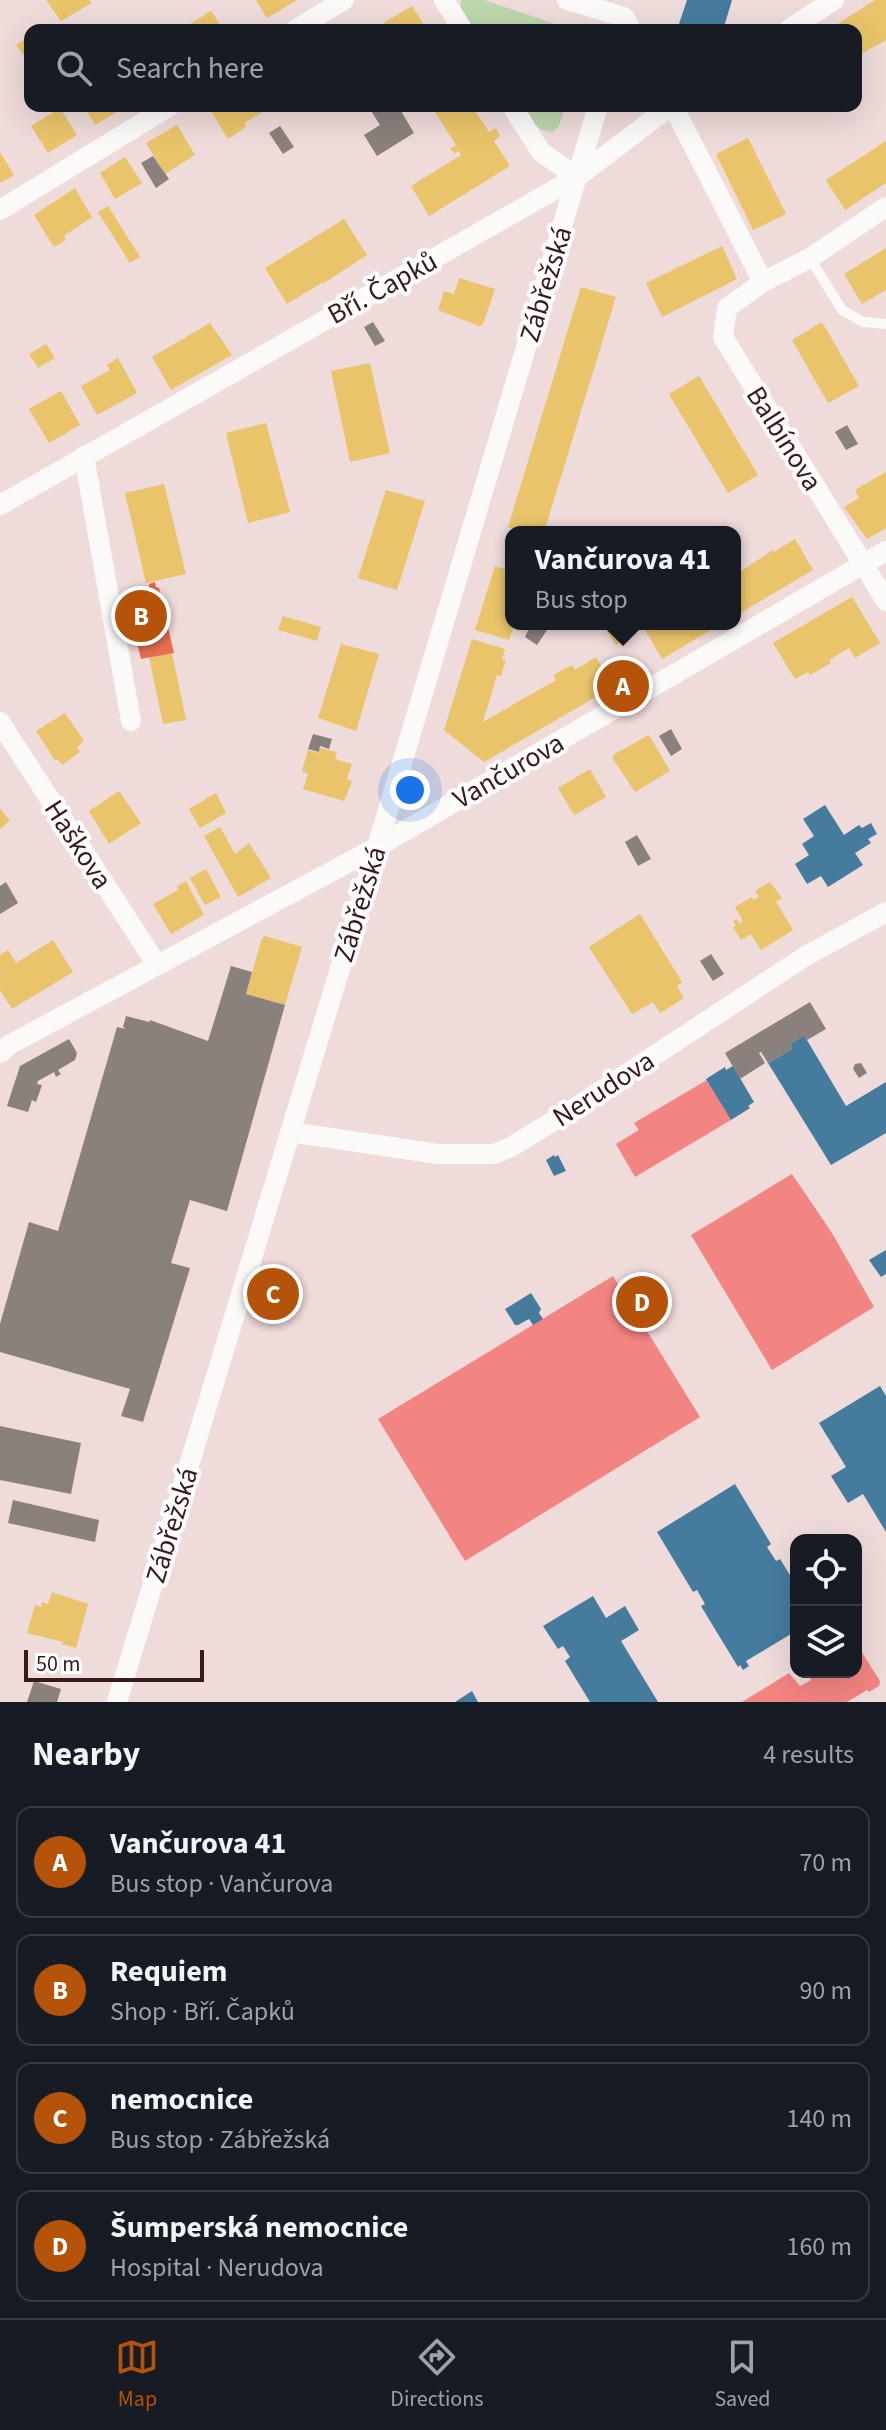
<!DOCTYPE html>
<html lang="en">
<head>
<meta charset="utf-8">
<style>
	:root { --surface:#171b24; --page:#20242c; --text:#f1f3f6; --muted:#9ea1a6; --line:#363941; --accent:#b45309 }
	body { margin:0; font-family:"Source Sans 3",sans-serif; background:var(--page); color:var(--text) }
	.controls { position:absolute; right:24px; bottom:24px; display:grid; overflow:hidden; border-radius:16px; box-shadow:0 8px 32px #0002 }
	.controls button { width:72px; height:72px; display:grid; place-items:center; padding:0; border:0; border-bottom:2px solid var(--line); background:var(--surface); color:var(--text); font:40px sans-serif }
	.scale { position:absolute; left:24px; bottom:20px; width:180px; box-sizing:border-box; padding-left:8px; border:4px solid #391a1a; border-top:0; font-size:22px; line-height:28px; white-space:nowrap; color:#391a1a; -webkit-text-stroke:6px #fefefe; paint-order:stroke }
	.you { position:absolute; left:410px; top:790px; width:28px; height:28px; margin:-20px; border:6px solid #fff; border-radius:50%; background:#1a73e8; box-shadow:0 0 0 12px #1a73e833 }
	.badge { display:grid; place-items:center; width:52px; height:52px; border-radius:50%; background:var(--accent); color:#fff; font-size:26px; font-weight:700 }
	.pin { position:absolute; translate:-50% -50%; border:4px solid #fff; box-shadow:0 2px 8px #0006 }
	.popup { position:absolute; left:505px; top:526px; width:236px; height:104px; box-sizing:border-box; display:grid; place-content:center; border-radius:16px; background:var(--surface); filter:drop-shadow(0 2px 6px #0005); font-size:26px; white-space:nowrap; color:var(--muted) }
	.popup b { font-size:30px; color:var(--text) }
	.popup::after { content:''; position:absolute; left:50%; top:100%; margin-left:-16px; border:16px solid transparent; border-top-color:var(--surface) }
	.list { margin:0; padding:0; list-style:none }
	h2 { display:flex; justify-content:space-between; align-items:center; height:104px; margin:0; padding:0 32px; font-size:34px }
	h2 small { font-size:26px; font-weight:400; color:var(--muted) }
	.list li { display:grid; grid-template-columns:52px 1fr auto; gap:24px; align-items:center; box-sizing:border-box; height:112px; margin:0 16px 16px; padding:0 16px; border:2px solid var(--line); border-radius:16px }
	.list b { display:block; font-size:30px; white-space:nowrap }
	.list p { margin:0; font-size:26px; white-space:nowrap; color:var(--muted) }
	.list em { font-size:26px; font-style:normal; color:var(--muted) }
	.icon { flex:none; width:44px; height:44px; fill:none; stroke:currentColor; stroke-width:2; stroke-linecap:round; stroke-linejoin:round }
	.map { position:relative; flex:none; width:886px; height:1702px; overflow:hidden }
	.search { position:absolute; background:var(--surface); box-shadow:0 8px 32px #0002; left:24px; right:24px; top:24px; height:88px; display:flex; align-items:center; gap:20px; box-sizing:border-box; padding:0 28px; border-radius:16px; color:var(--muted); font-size:30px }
	.sheet { height:616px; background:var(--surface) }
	nav { display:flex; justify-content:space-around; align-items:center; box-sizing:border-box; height:112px; border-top:2px solid var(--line); background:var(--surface); font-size:22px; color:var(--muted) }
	nav a { display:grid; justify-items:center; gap:4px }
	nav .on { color:var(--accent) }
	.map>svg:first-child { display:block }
</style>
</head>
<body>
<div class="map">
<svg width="886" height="1702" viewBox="0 0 886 1702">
	<rect width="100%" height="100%" fill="#eedbda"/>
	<g fill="#bcd6ad">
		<path d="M461 0H484L573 30H471L461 15Z"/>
		<path d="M519 106H565L559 126 552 133 533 126Z"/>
	</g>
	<g fill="#e9c46a">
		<path d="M46 0H89L92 3 61 21Z"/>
		<path d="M256 0H297L267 18Z"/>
		<path d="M875 0H886V40L856 57V30H828Z"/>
		<path d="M412 6 427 30H385L382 24Z"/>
		<path d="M211 11 224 30H181Z"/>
		<path d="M30 36V59L28 61 16 45Z"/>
		<path d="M84 106H118L120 110 95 125Z"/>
		<path d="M208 106H259L263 112 244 123 246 127 228 139Z"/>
		<path d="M431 106H472L489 132 496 128 500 136 494 141 510 166 429 216 411 186 461 155 459 151 455 153 450 149 456 145Z"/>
		<path d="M60 108 77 135 48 153 31 126Z"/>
		<path d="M177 125 195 155 165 174 146 143Z"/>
		<path d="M748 138 786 214 753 230 716 154Z"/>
		<path d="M886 141V183L845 210 826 180Z"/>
		<path d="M0 152 14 175 0 183Z"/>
		<path d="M125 157 142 183 115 199 100 173Z"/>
		<path d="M75 188 92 217 64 236 66 240 54 247 34 215Z"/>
		<path d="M108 206 140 257 130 263 98 212Z"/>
		<path d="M344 219 367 255 324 283 323 282 287 304 265 268Z"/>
		<path d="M722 246 737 279 662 317 646 283Z"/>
		<path d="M886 248V290L862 304 844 274Z"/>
		<path d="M459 278 495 289 483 324 479 326 438 310 444 291 454 294Z"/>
		<path d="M581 287 616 297 544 532H524L508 527Z"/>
		<path d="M822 322 859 386 828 403 792 340Z"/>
		<path d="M210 323 232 355 171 390 152 357Z"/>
		<path d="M46 344 55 358 38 368 29 354Z"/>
		<path d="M118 358 137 393 97 415 81 386 110 370 107 365Z"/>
		<path d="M370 363 390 453 350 462 331 371Z"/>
		<path d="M699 376 758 475 728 493 669 394Z"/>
		<path d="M61 391 80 425 49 443 29 409Z"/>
		<path d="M266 423 290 512 248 523 226 433Z"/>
		<path d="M886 472V528L867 539 844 507 859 498 855 490Z"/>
		<path d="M164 484 186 574 146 583 125 493Z"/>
		<path d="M386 490 425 501 397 590 358 578Z"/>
		<path d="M795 539 813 570 735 616V575L773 550 774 552Z"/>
		<path d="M495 566 511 571V624H521L520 627 514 626 509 640 475 630Z"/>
		<path d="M852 597 880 643 855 658 849 648 829 660 831 663 810 675 808 672 795 679 773 643Z"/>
		<path d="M283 616 321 627 317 641 278 630Z"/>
		<path d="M603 624H624L631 636 616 645Z"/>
		<path d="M651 624H721L662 659 644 628Z"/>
		<path d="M472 639 505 649 502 659 506 660 501 676 497 675 483 722 556 680 553 675 572 665 575 670 596 657 613 687 484 762 444 730Z"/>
		<path d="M341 644 379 654 356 731 318 718Z"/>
		<path d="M172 653 186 720 163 724 149 657Z"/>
		<path d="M65 713 84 741 77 747 80 752 62 765 58 760H55L36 731Z"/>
		<path d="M649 735 670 771 635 792 613 759V755Z"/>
		<path d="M320 748 337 752 335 759 352 764 347 779 352 782 344 801 303 789 308 774 302 771 308 750 319 753Z"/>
		<path d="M590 769 606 797 574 815 558 788Z"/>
		<path d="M119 791 141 823 109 844 89 811Z"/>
		<path d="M216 793 226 813 200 828 189 809Z"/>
		<path d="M0 808 10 821 0 829Z"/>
		<path d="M220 827 235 854 249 843 271 878 238 897 204 836Z"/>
		<path d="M206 869 221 897 205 905 190 878Z"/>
		<path d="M186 881 204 915 171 934 153 904 178 890 177 886Z"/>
		<path d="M770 882 782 898 776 902 793 930 761 950 751 934 741 940 733 927 736 926 733 921 737 919 739 924 743 921 735 907 752 897 753 900 759 897 755 891Z"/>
		<path d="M640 914 682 982 677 986 684 998 660 1013 653 1002 632 1014 589 947Z"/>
		<path d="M265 936 302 947 285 1005 246 994 262 938Z"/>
		<path d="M53 940 73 972 12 1009 0 990V955L8 950 16 963Z"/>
		<path d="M52 1592 88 1604 76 1648 62 1644 63 1642 27 1633 35 1605 41 1607 42 1602 48 1604Z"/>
	</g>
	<path fill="#e76f51" d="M155 582 156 587 159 588 174 653 141 659 125 595 149 589V584Z"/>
	<g fill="#f28482">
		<path d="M707 1080 731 1120 635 1177 616 1144 639 1130 634 1123Z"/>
		<path d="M792 1174 832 1233 874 1307 772 1370 691 1235Z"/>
		<path d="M613 1276 700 1417 465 1561 378 1419Z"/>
		<path d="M856 1643 880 1681 879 1686 869 1692 867 1690 847 1702H742L789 1673 800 1686 811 1680 809 1677 817 1672H856Z"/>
	</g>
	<g fill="#457b9d">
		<path d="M687 0H732L723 30H689L678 27Z"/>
		<path d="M825 805 844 835 859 825 862 828 871 823 877 834 868 839 871 843 855 853 863 865 828 887 821 876 807 884 795 864 809 855 802 844 814 836 803 819Z"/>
		<path d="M804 1035 846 1106 886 1082V1133L831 1165 768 1063 792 1049 790 1044Z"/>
		<path d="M733 1066 754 1102 748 1106 750 1108 731 1120 706 1079 725 1067 726 1070Z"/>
		<path d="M554 1155 555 1157 558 1155 566 1171 554 1176 546 1160Z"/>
		<path d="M886 1250V1274L881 1277 869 1260Z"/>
		<path d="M531 1293 541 1309 539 1313 543 1319 533 1325 529 1319 518 1325H515L505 1309Z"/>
		<path d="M880 1386 886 1396V1532L863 1494 848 1503 831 1476 846 1467 819 1423Z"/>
		<path d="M735 1484 771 1544 767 1547 776 1561 780 1559 796 1585V1631L746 1661 749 1666 743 1670 740 1665 738 1667 701 1606 705 1604 697 1590 693 1592 657 1532Z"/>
		<path d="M593 1596 606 1618 625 1606 639 1630 621 1641 658 1702H590L565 1661 570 1657 563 1646 558 1649 543 1626Z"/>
		<path d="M472 1691 478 1702H455Z"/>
	</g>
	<g fill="#8a817c">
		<path d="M368 106H398L414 133 377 156 364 135 380 125Z"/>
		<path d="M280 126 294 147 283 154 269 133Z"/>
		<path d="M153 156 169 179 156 188 141 163Z"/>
		<path d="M373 322 385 341 375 346 364 327Z"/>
		<path d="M847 425 858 444 846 450 835 432Z"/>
		<path d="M531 624H551L537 645 525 637Z"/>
		<path d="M671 729 682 749 671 756 659 736Z"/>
		<path d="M313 734 332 739 329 749 320 746 319 752 308 749Z"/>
		<path d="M637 835 651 859 638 866 625 842Z"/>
		<path d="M6 882 18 903 0 914V886Z"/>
		<path d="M711 954 724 974 713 981 700 961Z"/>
		<path d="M231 966 252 972 246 994 285 1005 227 1211 190 1200 171 1263 190 1268 143 1422 121 1416 130 1389 0 1352V1324L29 1222 58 1231 117 1027 126 1029 123 1027 126 1016 149 1022 150 1020 208 1041Z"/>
		<path d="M810 1002 826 1029 807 1040 804 1035 790 1044 792 1049 768 1063 761 1052 759 1053 765 1063 740 1079 725 1053Z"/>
		<path d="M69 1039 77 1053 75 1060 58 1070 61 1074 56 1077 54 1072 38 1081 37 1084 42 1085 36 1102 32 1100 28 1112 7 1106 20 1066Z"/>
		<path d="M861 1063 867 1073 859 1078 853 1069 855 1064Z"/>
		<path d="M0 1426 81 1443 71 1494 0 1480Z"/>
		<path d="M13 1500 99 1520 95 1542 8 1523Z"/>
		<path d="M34 1681 61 1689 57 1702H27Z"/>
	</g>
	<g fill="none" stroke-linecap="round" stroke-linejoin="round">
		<path stroke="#fcfaf9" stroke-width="10" d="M810 258 842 310 863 322 886 324"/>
		<g stroke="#fcfaf9" stroke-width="20">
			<path d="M444 0 463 30"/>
			<path d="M567 0 624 17 631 30"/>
			<path d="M295 30 344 0"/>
			<path d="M788 30 834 0"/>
			<path d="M512 106 541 152 577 177"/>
			<path d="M673 106 763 282"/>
			<path d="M886 207 810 258 763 282 727 308 723 337 886 601"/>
			<path d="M0 210 170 106"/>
			<path d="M84 456 131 721"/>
			<path d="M0 505 577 177 671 106"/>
			<path d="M0 722 157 965"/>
			<path d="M0 1053 9 1045 377 847 886 551"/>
			<path d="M290 1132 438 1154H494L511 1147 573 1109 804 957 886 912"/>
			<path d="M117 1702 377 847 598 106"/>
		</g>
	</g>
	<g text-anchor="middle" stroke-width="8" stroke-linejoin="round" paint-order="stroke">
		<g font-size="28" fill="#391a1a" stroke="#fefefe">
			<text transform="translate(545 284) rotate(-73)" y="10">Zábřežská</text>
			<text transform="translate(382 287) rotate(-29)" y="10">Bří. Čapků</text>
			<text transform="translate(785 438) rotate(58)" y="10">Balbínova</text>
			<text transform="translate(508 770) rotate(-30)" y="10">Vančurova</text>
			<text transform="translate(79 844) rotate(57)" y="10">Haškova</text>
			<text transform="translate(359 904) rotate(-73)" y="10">Zábřežská</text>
			<text transform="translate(603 1088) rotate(-33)" y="10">Nerudova</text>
			<text transform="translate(171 1525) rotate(-73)" y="10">Zábřežská</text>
		</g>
	</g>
</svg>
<div class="controls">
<button><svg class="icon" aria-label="locate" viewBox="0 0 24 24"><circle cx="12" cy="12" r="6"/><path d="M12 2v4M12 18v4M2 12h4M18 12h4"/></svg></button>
<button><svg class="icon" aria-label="layers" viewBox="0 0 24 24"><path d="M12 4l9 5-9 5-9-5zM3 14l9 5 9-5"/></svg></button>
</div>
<div class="scale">50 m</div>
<div class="you"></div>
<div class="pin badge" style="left:623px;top:686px">A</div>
<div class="popup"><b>Vančurova 41</b>Bus stop</div>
<div class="pin badge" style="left:141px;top:616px">B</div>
<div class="pin badge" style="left:273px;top:1294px">C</div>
<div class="pin badge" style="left:642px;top:1302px">D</div>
<div class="search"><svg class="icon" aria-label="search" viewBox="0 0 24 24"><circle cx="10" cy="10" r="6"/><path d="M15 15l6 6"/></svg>Search here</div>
</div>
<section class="sheet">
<h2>Nearby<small>4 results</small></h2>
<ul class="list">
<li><span class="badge">A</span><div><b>Vančurova 41</b><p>Bus stop · Vančurova</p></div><em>70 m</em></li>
<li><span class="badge">B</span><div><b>Requiem</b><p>Shop · Bří. Čapků</p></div><em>90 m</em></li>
<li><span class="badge">C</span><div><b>nemocnice</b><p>Bus stop · Zábřežská</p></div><em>140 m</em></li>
<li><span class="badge">D</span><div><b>Šumperská nemocnice</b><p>Hospital · Nerudova</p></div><em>160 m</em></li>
</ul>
</section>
<nav>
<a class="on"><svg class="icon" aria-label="map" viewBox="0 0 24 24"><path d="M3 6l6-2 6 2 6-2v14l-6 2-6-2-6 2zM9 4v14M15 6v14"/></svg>Map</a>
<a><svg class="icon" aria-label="directions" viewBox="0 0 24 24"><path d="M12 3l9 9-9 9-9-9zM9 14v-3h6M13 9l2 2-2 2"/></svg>Directions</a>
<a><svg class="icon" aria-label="saved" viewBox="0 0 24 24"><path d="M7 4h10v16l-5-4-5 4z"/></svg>Saved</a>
</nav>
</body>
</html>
